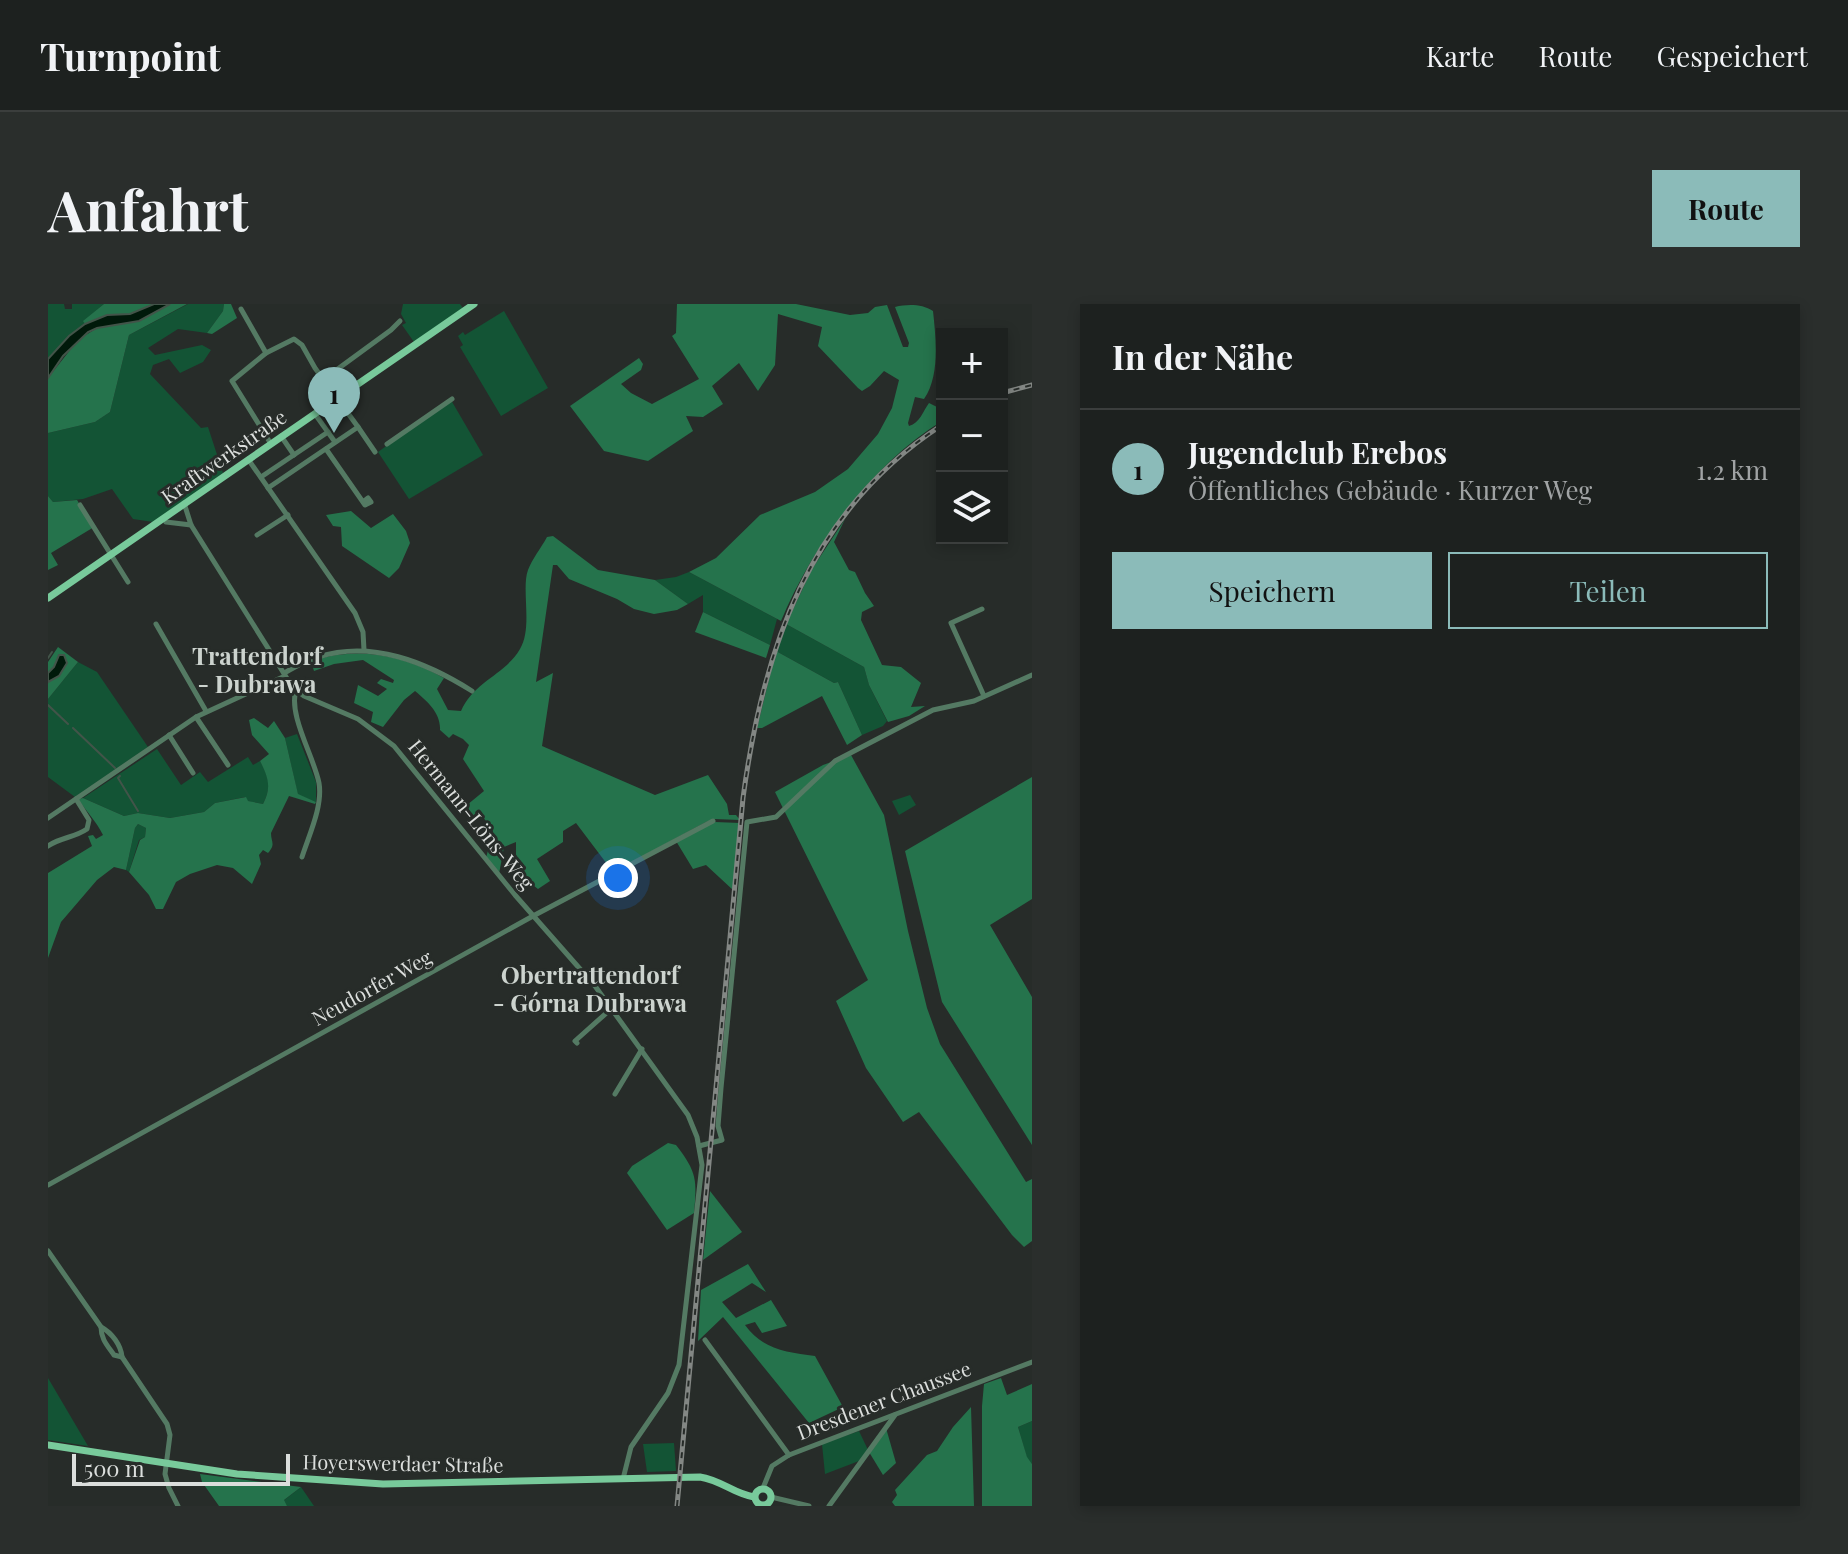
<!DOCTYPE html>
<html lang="de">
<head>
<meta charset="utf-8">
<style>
	:root { --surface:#1d211f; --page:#2a2e2c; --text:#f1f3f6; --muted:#a0a3a4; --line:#3b3e3d; --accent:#8bbbb9 }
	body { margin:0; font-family:"Playfair Display",serif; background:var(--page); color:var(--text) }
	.controls { position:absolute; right:24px; top:24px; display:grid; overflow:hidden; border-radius:0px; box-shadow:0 4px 12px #0003 }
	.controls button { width:72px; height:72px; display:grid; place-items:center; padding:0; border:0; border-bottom:2px solid var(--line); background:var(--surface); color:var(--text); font:40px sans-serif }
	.scale { position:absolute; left:24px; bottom:20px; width:218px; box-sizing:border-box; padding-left:8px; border:4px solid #dbdedc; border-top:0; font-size:22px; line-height:28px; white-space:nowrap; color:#dbdedc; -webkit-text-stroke:6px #272c29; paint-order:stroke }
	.you { position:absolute; left:570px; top:574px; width:28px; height:28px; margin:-20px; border:6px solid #fff; border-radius:50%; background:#1a73e8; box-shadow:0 0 0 12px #1a73e833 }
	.badge { display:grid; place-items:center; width:52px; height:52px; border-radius:50%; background:var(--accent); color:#111; font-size:26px; font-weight:700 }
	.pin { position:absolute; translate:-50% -66px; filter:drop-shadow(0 2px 4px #0008) }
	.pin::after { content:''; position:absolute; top:42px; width:28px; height:24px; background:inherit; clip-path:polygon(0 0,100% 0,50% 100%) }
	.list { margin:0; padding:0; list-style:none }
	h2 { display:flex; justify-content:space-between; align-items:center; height:104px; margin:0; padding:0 32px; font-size:34px }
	h2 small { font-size:26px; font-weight:400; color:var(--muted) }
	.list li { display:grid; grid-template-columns:52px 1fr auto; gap:24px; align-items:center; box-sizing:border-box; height:120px; padding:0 32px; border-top:2px solid var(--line) }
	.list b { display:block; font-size:30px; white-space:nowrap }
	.list p { margin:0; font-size:26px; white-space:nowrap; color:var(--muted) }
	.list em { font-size:26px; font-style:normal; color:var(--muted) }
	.actions { display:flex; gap:16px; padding:24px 32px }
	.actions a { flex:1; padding:18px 0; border:2px solid var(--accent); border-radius:0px; text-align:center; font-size:28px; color:var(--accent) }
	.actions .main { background:var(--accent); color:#111 }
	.icon { flex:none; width:44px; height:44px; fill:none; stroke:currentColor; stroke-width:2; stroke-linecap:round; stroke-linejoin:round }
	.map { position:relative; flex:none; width:984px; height:1202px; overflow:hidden; border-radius:0px }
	header { display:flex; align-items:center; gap:48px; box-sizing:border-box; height:112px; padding:0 40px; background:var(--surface); border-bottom:2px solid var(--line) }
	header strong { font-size:38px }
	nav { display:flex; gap:44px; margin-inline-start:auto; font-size:28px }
	.intro { display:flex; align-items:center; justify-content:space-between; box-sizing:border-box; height:192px; padding:0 48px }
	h1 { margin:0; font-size:56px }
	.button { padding:20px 36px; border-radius:0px; background:var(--accent); color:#111; font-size:28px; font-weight:700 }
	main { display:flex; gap:48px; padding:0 48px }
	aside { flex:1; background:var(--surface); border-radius:0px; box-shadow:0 4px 12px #0003 }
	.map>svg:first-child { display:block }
</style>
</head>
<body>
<header>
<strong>Turnpoint</strong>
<nav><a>Karte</a><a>Route</a><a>Gespeichert</a></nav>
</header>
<div class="intro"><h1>Anfahrt</h1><a class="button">Route</a></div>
<main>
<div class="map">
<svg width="984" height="1202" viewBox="0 0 984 1202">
	<rect width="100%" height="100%" fill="#272c29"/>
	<g fill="#135435">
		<path d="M0 0H16L17 5H24V0H56L36 17 37 20 21 32 0 55Z"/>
		<path d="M140 0H176L175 7 159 29 130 25 100 44 107 51 154 41 163 46 155 58 132 69 121 55 105 61 102 70 153 124 160 123 175 169 105 218 85 215 64 185 35 195 5 198 0 192V129L47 118 62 108 81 31Z"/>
		<path d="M355 0H412L415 4 366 38 354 21 358 19 353 10Z"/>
		<path d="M456 7 500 84 453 112 412 43 415 41 410 32 415 28 417 31Z"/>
		<path d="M403 96 435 151 361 195 330 148Z"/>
		<path d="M641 268 729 315 722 341 655 308V291L640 300 607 276 628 273Z"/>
		<path d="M738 320 816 363 821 381 839 417 835 422 814 431 790 378 786 379 728 347Z"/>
		<path d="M30 358 49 368 100 443 27 493 0 473V395Z"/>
		<path d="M249 430 268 478V498L250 491 237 434Z"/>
		<path d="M109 445 133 481 152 468 160 478 200 453 205 461 212 457C221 473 224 483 215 500L199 497 197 493 167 499 156 508 122 514 90 509 76 512 35 494Z"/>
		<path d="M862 491 868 501 851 511 844 497Z"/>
		<path d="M90 520 98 524 97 533 91 536 81 568 78 566 87 524Z"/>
		<path d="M0 1074 40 1142 0 1136Z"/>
		<path d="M984 1117V1160L979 1154 970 1123Z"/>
		<path d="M811 1127 821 1148 811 1157 777 1170 774 1140Z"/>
		<path d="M626 1139 628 1167 599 1168 595 1140Z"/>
		<path d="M253 1183 266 1202H239L235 1197Z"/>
	</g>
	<g fill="#25734c">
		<path d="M56 0H106L82 10 59 11 37 20 35 17Z"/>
		<path d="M122 0H139L81 31 62 108 47 118 0 129V74L30 36 49 24 91 17Z"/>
		<path d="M176 0H183L189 14 164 30 159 29 175 7Z"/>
		<path d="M629 0H748L802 11 820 9 827 3 839 1 855 43H860L861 39 847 3C860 0 874 0 885 7 888 35 892 72 876 95L867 93 860 119 861 122C872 119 875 107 881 99L889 103 894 117C823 161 765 241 733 317L641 268 668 254 712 211 767 188 800 165 830 130 844 104 851 76 836 67 822 82 814 87 810 84 770 42 774 23 730 10 727 61 710 87 691 59 664 82 675 100 655 113 638 112 645 127 600 157 556 147 522 102 591 54 595 60 593 66 573 80 583 89 604 100 651 75 624 32 628 29Z"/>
		<path d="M0 192 5 198 29 196 46 223 3 249 10 261 0 266Z"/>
		<path d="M303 207 323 224 345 210 358 227 362 239 351 264 341 274 294 242 293 223 285 222 278 211Z"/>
		<path d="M797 215 786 238 801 266 807 268 817 289 826 302 814 308 813 316 834 361 853 363 873 379 863 403 877 402 861 412 840 418 821 381 816 363 738 320 764 265Z"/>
		<path d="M505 232 550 266 607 276 640 300 629 306 606 310 586 305 569 295 521 275 509 261H505L488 378 505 369 494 442 607 491 660 471 679 500 681 511H688L692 516 666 515 658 518 565 568 528 519 515 527V538L489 555 502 577 490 585 468 568V538L456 543 451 570 438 554 445 527 435 513 425 516 419 501 436 487 415 455 421 441 415 435 405 430 401 434 392 426C393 409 379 397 367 387L356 396 335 423 323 418 325 408 306 399 310 381 330 392 339 385 329 379 333 375 345 379 346 376 315 356 286 360 266 367 263 357C309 342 354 350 396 374L389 385 400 406 413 407C426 377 457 371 472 345 485 324 473 285 480 266 484 255 493 244 499 233Z"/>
		<path d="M655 308 722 341 718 354 647 328Z"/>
		<path d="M10 343 30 358 0 395V358Z"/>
		<path d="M728 347 786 379 790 378 814 431 799 441 774 392 714 424H709Z"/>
		<path d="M206 414 220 424 226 417 237 434 250 490 268 498 267 500 241 492 223 529C223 538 228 540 220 549L215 546 211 551 213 560 204 580 185 564 169 561 142 570 128 578 115 605H108L101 591 81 568 92 536 97 533 98 524 90 520 87 524 78 566 66 563 49 576 13 618 0 654V569L44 542 40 532 45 531 48 535 55 531C48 517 39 508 30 495L35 494 76 512 90 509 122 514 156 508 167 499 198 493 200 497 215 500C224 483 220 473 212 457L221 450 204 431 201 416Z"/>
		<path d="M803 451 836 511 860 627 879 704 892 740 978 878 984 875V937L976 943 964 931 871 808 855 818 818 764 788 697 820 676 727 488 775 461Z"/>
		<path d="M984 473V595L942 621 984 693V841L894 698 857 547Z"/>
		<path d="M667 518 692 519 685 586 658 561 645 565 628 537Z"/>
		<path d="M620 839 628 841C649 868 649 876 646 909L619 926 579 869 584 862Z"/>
		<path d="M662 887 694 928 655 956Z"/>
		<path d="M700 960 718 988 704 979 674 998 688 1014 723 996 739 1022 714 1029 707 1018 697 1021C715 1046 739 1048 767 1052L795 1103 761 1119 675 1013 650 1037 653 986Z"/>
		<path d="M953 1074 959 1091 984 1080V1117L970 1123 979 1153 984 1160V1202H934V1102L936 1080Z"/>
		<path d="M923 1103 926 1202H847L844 1198 849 1191 847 1186 879 1151 889 1147 905 1123Z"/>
		<path d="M838 1124 848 1159 835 1171 821 1148Z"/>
		<path d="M152 1170 253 1183 236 1196 239 1202H171L154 1178Z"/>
	</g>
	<g fill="#00190a" stroke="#425449" stroke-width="2">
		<path d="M106 0H122L91 17 49 24 40 28 15 52 0 74V55L21 32 37 20 59 11 82 10Z"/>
		<path d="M11 351H16L19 359 11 372 0 378V369L6 363Z"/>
	</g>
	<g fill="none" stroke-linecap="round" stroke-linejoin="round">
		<g stroke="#425449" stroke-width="2">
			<path d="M0 354 4 348"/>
			<path d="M0 401 20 420"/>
			<path d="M25 424 67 464"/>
			<path d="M72 472 70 474 90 507"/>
		</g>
		<g stroke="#547a63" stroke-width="5">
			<path d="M193 5 218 49"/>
			<path d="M276 75 343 26 352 17"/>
			<path d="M267 110 287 138"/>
			<path d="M310 123 327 148"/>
			<path d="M233 132 246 151"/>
			<path d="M339 140 404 95"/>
			<path d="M278 145 317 201 323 198 320 194 315 198"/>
			<path d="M200 155 307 309 315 328 316 346"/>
			<path d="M213 173 280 128"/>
			<path d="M220 184 310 123 267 64 254 41 246 35 218 49 184 77 223 140"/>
			<path d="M136 199 143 221 245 384 256 392 310 415 346 442 467 591 547 682 640 811 649 833 654 861 631 1061 620 1089 583 1143 575 1175"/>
			<path d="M32 201 80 278"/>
			<path d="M118 218 143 221"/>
			<path d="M209 231 240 211"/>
			<path d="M934 305 903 319 936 392"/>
			<path d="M108 320 158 407"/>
			<path d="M236 369C247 363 258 356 270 353 324 336 378 358 424 387"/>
			<path d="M248 386C240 411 266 453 271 479 275 502 261 531 254 553"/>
			<path d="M148 413 180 461"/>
			<path d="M121 431 145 469"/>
			<path d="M0 514 148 413 237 372"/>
			<path d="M0 542C13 533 26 534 39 525L41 516 28 495"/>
			<path d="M529 739 527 737 564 704"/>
			<path d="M567 790 594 745"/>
			<path d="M651 842 674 836 670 822 673 784 699 518 728 513 787 457 885 406 926 397 984 371"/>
			<path d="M0 881 485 612 665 517"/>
			<path d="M0 947 53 1023C64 1029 73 1041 74 1053L119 1120 122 1131 117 1170 121 1184 130 1202"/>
			<path d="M53 1023C53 1035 59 1041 66 1051L74 1053"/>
			<path d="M657 1036 741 1151"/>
			<path d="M715 1184 724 1162 741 1151 984 1058"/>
			<path d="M723 1193 761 1202"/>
			<path d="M781 1202 847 1111"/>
		</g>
		<g stroke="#78ca9b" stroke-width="7">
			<path d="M0 294 426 0"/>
			<path d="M0 1141 189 1170 335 1180 652 1173C673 1176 686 1190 706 1193"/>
			<circle cx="715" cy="1193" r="8"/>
		</g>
		<defs>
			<g id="rail">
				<path d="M954 89 984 81"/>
				<path d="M629 1202 695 494C715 345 761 207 894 121"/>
			</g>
		</defs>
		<use href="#rail" stroke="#838784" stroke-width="5"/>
		<use href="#rail" stroke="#272c29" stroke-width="2" stroke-dasharray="6" stroke-linecap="butt"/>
	</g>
	<g text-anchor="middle" stroke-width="6" stroke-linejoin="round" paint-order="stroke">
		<g font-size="20" fill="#dbdedc" stroke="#272c29">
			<text transform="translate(176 153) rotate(-35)" y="7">Kraftwerkstraße</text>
			<text transform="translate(423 511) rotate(51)" y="7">Hermann-Löns-Weg</text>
			<text transform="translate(324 684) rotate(-29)" y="7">Neudorfer Weg</text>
			<text transform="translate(836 1097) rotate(-21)" y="7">Dresdener Chaussee</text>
			<text transform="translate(355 1160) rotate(1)" y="7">Hoyerswerdaer Straße</text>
		</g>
		<g font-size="24" font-weight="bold" fill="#ccd3ce" stroke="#272c29">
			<text x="209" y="361">Trattendorf<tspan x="209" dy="28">- Dubrawa</tspan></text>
			<text x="542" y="680">Obertrattendorf<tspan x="542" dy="28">- Górna Dubrawa</tspan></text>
		</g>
	</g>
</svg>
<div class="controls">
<button>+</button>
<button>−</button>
<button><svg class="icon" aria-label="layers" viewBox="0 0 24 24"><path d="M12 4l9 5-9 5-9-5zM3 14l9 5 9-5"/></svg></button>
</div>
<div class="scale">500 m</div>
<div class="you"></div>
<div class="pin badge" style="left:286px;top:129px">1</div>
</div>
<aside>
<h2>In der Nähe<small></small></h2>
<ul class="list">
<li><span class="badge">1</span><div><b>Jugendclub Erebos</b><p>Öffentliches Gebäude · Kurzer Weg</p></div><em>1.2 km</em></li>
</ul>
<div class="actions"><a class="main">Speichern</a><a>Teilen</a></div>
</aside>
</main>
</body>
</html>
